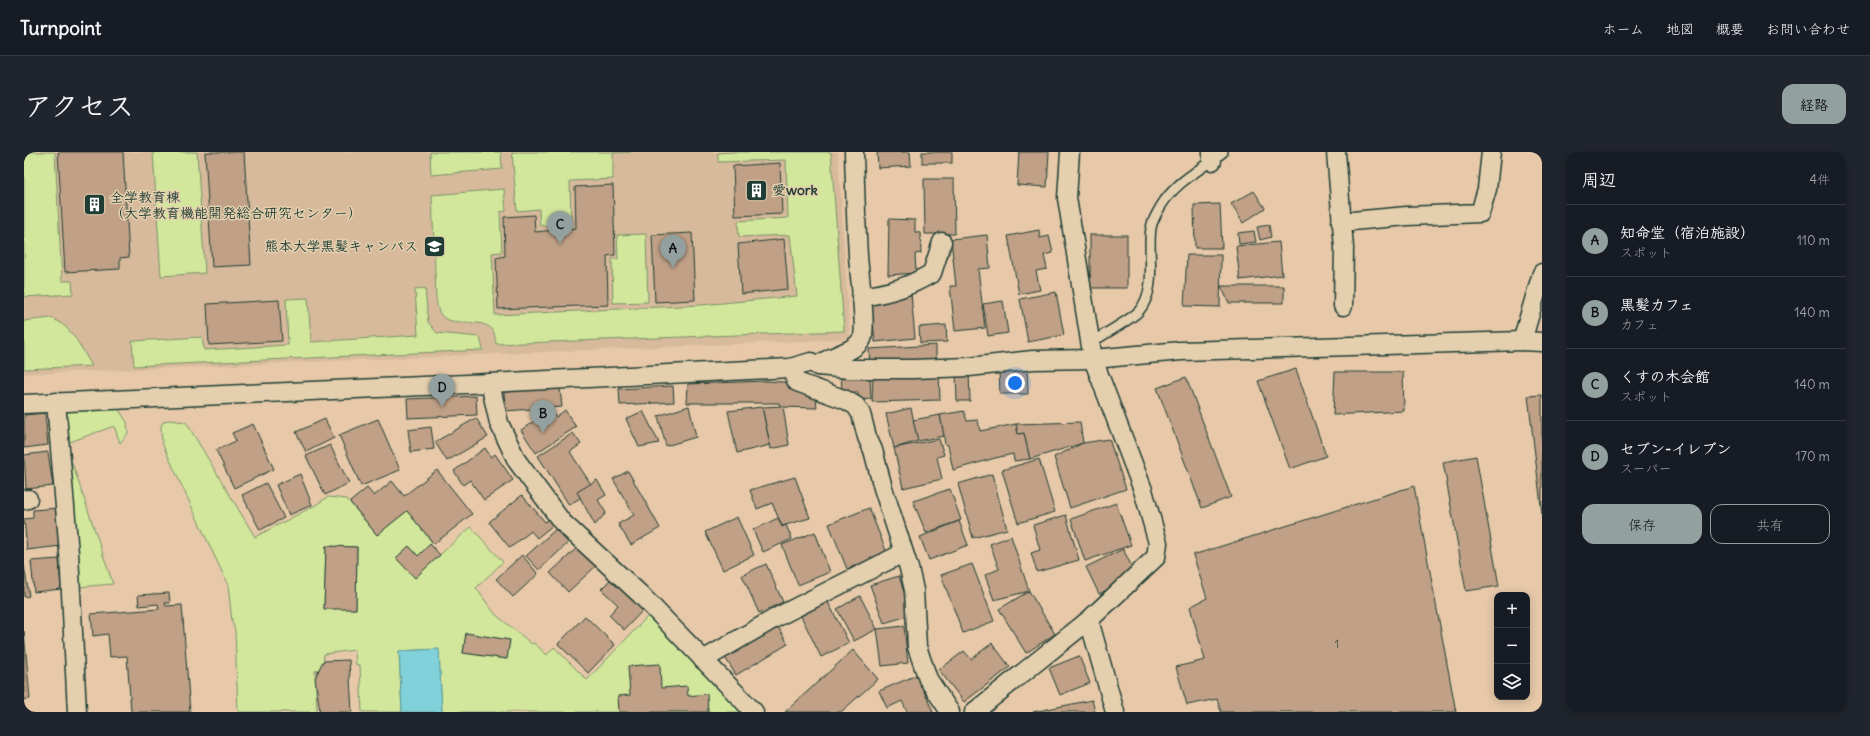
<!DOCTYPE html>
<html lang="ja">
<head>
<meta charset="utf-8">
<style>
	:root { --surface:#171b24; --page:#20242c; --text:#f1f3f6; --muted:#9ea1a6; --line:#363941; --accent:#92a19f }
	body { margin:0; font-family:Delius,"Klee One",sans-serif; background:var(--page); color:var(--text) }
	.controls { position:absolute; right:12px; bottom:12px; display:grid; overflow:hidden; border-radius:8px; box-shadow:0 2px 10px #0003 }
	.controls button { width:36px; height:36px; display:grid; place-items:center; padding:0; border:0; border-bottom:1px solid var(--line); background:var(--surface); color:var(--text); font:20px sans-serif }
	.you { position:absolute; left:991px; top:231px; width:14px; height:14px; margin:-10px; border:3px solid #fff; border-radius:50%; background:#1a73e8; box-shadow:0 0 0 6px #1a73e833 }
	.badge { display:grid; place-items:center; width:26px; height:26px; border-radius:50%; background:var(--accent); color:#111; font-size:13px; font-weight:700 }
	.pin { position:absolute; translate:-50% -33px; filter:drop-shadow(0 1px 2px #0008) }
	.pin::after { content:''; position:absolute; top:21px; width:14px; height:12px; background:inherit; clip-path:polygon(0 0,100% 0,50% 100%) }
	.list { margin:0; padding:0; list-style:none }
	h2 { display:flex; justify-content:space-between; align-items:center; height:52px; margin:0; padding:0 16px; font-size:17px }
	h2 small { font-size:13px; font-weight:400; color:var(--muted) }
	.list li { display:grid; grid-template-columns:26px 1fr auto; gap:12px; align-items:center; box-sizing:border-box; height:72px; padding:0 16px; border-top:1px solid var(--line) }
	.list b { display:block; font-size:15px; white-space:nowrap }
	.list p { margin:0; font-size:13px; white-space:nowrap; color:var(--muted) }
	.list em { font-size:13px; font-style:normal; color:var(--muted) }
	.actions { display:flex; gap:8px; padding:12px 16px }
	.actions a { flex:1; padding:9px 0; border:1px solid var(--accent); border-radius:12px; text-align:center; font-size:14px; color:var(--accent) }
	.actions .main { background:var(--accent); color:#111 }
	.icon { flex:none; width:22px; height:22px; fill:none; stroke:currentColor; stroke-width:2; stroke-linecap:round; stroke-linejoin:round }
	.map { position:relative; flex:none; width:1518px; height:560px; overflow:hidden; border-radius:12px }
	header { display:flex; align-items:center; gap:24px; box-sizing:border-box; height:56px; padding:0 20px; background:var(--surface); border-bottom:1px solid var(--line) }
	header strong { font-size:19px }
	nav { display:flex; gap:22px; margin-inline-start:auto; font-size:14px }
	.intro { display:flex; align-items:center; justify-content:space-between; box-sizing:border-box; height:96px; padding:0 24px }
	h1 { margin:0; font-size:28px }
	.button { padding:10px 18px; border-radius:12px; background:var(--accent); color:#111; font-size:14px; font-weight:700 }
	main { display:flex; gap:24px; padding:0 24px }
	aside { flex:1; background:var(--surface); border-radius:12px; box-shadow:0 2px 10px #0003 }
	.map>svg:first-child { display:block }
</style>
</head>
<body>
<header>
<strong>Turnpoint</strong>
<nav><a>ホーム</a><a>地図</a><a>概要</a><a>お問い合わせ</a></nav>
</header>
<div class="intro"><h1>アクセス</h1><a class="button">経路</a></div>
<main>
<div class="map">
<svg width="1518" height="560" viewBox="0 0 1518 560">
	<rect width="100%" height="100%" fill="#e7c9a9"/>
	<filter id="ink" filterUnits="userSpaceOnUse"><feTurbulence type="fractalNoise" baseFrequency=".025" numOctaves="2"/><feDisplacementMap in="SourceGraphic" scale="8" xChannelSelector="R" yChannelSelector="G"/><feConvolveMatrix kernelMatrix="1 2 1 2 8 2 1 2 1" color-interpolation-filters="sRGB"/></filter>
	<g filter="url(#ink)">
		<path fill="#d7ba9c" d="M0 0H814L826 187 0 222Z"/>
		<g fill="#d2e79b" stroke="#789268" fill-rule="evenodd">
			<path d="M0 0H31L38 129H48L49 142 0 145Z"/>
			<path d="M129 0H173L181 121 137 124Z"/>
			<path d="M406 0H477L478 17 407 23Z"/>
			<path d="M488 0H607L589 1V27L546 29 547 72 516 74 515 57 493 59Z"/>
			<path d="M709 0H807L820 179 472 192C471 186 471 178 465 175 453 166 426 175 417 163 413 158 413 151 412 145L408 43 480 37 482 59 476 60 478 100 468 101 471 163 677 153 773 144 766 83 715 85 714 69 764 66 762 8 694 10V1Z"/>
			<path d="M622 82 624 150 589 151 588 107H594L593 83Z"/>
			<path d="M401 136 404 170 413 181 456 185 459 198 110 214 108 189 178 185 180 198 264 193 262 147 284 146 287 190 394 183 391 137Z"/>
			<path d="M27 166C48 174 57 196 68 214L0 217V169Z"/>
			<path d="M39 255H93L103 270 104 281 96 291 90 274 43 291Z"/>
			<path d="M145 268 162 270 231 385 290 354 304 345 323 347 353 383 383 359 408 390 394 404 385 394 373 405 391 425 447 375 479 410 452 436 471 462 508 492 510 491 523 503 530 495 563 528 625 463 719 560H418L414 497 375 499 378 560H338L336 513H332L331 498 300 502 299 517 291 519 293 560H214L211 479 208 469 204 433 138 291 137 274 140 269ZM302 394 333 395 332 457 300 456ZM442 482 486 488 482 507 439 501Z"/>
			<path d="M43 296 89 432 54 435Z"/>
		</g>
		<path fill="#80d1d9" stroke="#599697" d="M415 497 418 560H378L375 499Z"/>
		<g fill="#c0a086" stroke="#1f3d34">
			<path d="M34 0H99L105 105 96 106V117L41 120Z"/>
			<path d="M181 0H220L227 113 188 115Z"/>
			<path d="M853 0H886L887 14 854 16Z"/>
			<rect x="898" y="0" width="30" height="11"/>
			<path d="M995 0H1025L1023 35 993 33Z"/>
			<path d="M756 11 758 62 711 64 709 14Z"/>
			<path d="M900 27H930L931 82H901Z"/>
			<path d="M589 33 591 103 583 104 584 153 474 157 472 106 481 104 480 65 510 63 511 80 552 76 551 35Z"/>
			<path d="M1230 39 1241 56 1219 71 1207 52Z"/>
			<path d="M1196 52 1198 96H1171L1170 53Z"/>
			<path d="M865 67 891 68V80L896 81 897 101 891 102 892 121 864 123Z"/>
			<path d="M1245 73 1247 85 1236 88 1233 75Z"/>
			<path d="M1015 78 1016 86 1025 84 1029 101 1020 103 1023 117 1012 119 1016 138 995 142 984 84Z"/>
			<path d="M1230 79 1232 90 1215 92 1214 81Z"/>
			<path d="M668 81 671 148 631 150 628 83Z"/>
			<path d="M963 83 966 116 954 117 961 176 931 179 926 134H932L927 87Z"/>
			<rect x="1066" y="83" width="37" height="53"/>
			<path d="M760 87 764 137 717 142 714 92Z"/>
			<path d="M1255 90 1258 123 1216 128 1212 94Z"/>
			<path d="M1163 103H1197L1196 155 1160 154Z"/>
			<path d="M1197 134H1260V151H1205Z"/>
			<path d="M1032 140 1040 183 1004 190 996 147Z"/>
			<path d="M887 141 891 186 851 190 847 149Z"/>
			<path d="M255 148 258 189 185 193 183 152Z"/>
			<path d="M979 149 984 181 964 184 959 152Z"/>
			<path d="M922 173 923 190 896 191 895 175Z"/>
			<path d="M912 193V212L846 216 845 197Z"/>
			<path d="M1272 217 1302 304 1266 317 1234 229Z"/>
			<path d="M1003 218 1004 242H976L975 219Z"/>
			<path d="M945 219 946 249H933L932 220Z"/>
			<path d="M1311 220H1379L1380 259 1309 263Z"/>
			<path d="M849 222H915L916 248 848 250Z"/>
			<path d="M846 224 847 247 834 248V240H824V237H818L817 226Z"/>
			<path d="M1162 225 1207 345 1178 356 1133 236Z"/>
			<path d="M742 229 760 230 788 240 789 246H792L793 256 756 255 755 251H663L664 232Z"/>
			<path d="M649 234 650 250 596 253 595 237Z"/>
			<path d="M536 236 538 255 481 259 480 240Z"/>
			<path d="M1518 243V362L1504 244Z"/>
			<path d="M452 244 453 263 384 266 383 247Z"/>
			<path d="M665 254 672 285 642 294 634 264Z"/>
			<path d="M759 254 765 293 747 297 738 255Z"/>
			<path d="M738 255 746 293 713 301 704 259Z"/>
			<path d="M887 256 894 289 870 296 862 262Z"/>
			<path d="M528 257 532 265 541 258 552 275 512 301 497 278Z"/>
			<path d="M619 259 635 291 615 295 602 267Z"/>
			<path d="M940 259 943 269 954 268 956 279 992 272 994 282 1000 281 1006 307 990 309 989 302 971 306 929 318 924 293 921 292 916 263Z"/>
			<path d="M21 261 24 293 0 296V263Z"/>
			<path d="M916 263 920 284 894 289 889 268Z"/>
			<path d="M452 266 464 285 423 309 411 290Z"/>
			<path d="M301 267 310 286 282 300 272 280Z"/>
			<path d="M354 267 376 318 337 334 315 283Z"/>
			<path d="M1056 270 1059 291 1006 307 1000 281 994 282 992 272Z"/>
			<path d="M229 272 250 317 210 336 192 298 212 289 208 281Z"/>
			<path d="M407 275 410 297 387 300 384 278Z"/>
			<path d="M549 281 557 292 546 300 570 337 545 353 514 304Z"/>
			<path d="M915 287 920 303 913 305 918 327 879 336 870 296Z"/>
			<path d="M1085 287 1102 337 1046 356 1030 305 1059 291Z"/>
			<path d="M306 293 325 331 301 343 282 304Z"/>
			<path d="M461 296 467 305 471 302 489 328 460 348 446 328 439 333 430 319Z"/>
			<path d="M24 300 29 334 2 337 0 303Z"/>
			<path d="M1452 304 1475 434 1442 439 1419 310Z"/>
			<path d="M1015 307 1031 360 994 371 978 318Z"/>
			<path d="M413 318 448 362 410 392 383 359 353 383 326 350 343 336 350 344 368 329 380 344Z"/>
			<path d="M604 319 636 376 607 393 594 372 610 363 589 327Z"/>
			<path d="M276 322 288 353 265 363 252 333Z"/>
			<path d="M968 322 983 377 949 386 934 332Z"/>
			<path d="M771 325 786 366 758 374 748 351 733 357 726 338Z"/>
			<path d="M573 328 582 343 574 348 582 361 571 373 553 340Z"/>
			<path d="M242 331 260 366 236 378 218 343Z"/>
			<path d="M1390 334 1432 560H1197L1193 547 1163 553 1152 515 1181 508 1166 455 1183 446 1169 403Z"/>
			<path d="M926 337 937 368 902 381 889 349Z"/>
			<path d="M498 343 521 370 524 367 529 373 513 386 507 379 486 396 465 370Z"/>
			<path d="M1092 351 1107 393 1061 409 1047 367Z"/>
			<path d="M33 356 37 394 3 398 0 367 9 366V358Z"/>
			<path d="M845 356 863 401 823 417 805 372Z"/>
			<path d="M1042 363 1055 408 1013 420 1007 401 1016 398 1009 373Z"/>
			<path d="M713 365 730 403 699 418 681 380Z"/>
			<path d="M754 366 758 375 762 373 768 387 739 400 729 378Z"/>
			<path d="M935 369 944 393 905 408 896 385Z"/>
			<path d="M532 377 544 391 515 418 502 404Z"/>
			<path d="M791 380 806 420 774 433 758 393Z"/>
			<path d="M987 384 1005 439 970 448 961 423 975 417 966 392Z"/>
			<path d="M406 392 416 403 391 426 372 406 385 394 394 404Z"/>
			<path d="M556 393 574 412 544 440 526 421Z"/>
			<path d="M302 394 333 395 332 457H300Z"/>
			<path d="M1099 397 1112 423 1075 442 1062 415Z"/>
			<path d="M498 403 514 422 489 445 472 427Z"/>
			<path d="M35 407 37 437 10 440 7 409Z"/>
			<path d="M742 412 759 450 735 461 718 423Z"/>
			<path d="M948 412 970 469 939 481 917 423Z"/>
			<path d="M0 413 5 444 0 445Z"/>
			<path d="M591 423 620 457 600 478 585 463 594 453 577 437Z"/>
			<path d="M875 424 887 463 860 471 846 433Z"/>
			<path d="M1005 439 1031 482 1002 501 975 457Z"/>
			<path d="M145 441 146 451H141L142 454 158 453 166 560H107L103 504 86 505 84 482 69 484 67 462 135 457 134 452 115 454 114 443Z"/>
			<path d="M836 444 853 477 830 489 813 457Z"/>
			<path d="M804 450 825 491 797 505 777 464Z"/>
			<path d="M561 464 591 493 564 521 534 492Z"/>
			<path d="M753 473 764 492 712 523 700 504Z"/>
			<path d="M880 474 884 511 858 514 853 477Z"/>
			<path d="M0 479 6 547 0 548Z"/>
			<path d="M442 481 486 488 483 507 439 501Z"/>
			<path d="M968 491 986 515 940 550 915 518 940 499 947 507Z"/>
			<path d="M829 498 854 527 817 560H761Z"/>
			<path d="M1055 504 1066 531 1036 543 1025 516Z"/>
			<path d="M325 508 328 560H296L291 526 299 509Z"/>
			<path d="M636 512 637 536 663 534 664 544 683 542 684 560H595L594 544 606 543 604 514Z"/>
			<path d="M893 523 909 560H883L878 549 863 556 855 539Z"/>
			<path d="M1068 548 1071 560H1009Z"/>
		</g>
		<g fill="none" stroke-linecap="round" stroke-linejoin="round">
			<defs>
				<path id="service" d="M1066 191C1077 184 1108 167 1115 159 1134 136 1123 103 1127 76 1128 69 1134 59 1137 54 1152 29 1177 18 1199 0"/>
				<g id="minor">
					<path d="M1188 0V9"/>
					<path d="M1312 0 1320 96 1319 154"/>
					<path d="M1317 70 1383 64 1456 61 1463 37 1467 0"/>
					<path d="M837 145C865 141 885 135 908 121L918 90"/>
					<path d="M1498 189 1518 121"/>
					<path d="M794 214C806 202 829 202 838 187 843 176 835 120 834 104 832 70 831 35 830 0"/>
					<path d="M766 216 773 230 822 248 832 254 837 262 843 285 849 298 859 336 885 416 890 438 893 495 904 527 926 560"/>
					<path d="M466 231 475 271 493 309 538 370 617 443 730 560"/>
					<path d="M32 250 45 401 53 560"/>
					<path d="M0 252 466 231 766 216 787 210 794 214 825 217H889L945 215 1009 208 1069 207 1157 199 1498 189 1518 190"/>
					<path d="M0 348 4 347"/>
					<path d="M1065 468 1091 560"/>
					<path d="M679 508 753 465 879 401"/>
					<path d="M950 560 1065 468 1132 405 1134 391 1119 338 1069 207 1043 46 1046 0"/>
				</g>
			</defs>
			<use href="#service" stroke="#1f3d34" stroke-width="12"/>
			<use href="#minor" stroke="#1f3d34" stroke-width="21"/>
			<use href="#service" stroke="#e4cfae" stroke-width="9"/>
			<use href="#minor" stroke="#e4cfae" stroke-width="18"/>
		</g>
	</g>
	<defs>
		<symbol id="building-square" viewBox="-11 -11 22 22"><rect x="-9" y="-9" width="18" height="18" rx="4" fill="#1f3d34" stroke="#e4cfae"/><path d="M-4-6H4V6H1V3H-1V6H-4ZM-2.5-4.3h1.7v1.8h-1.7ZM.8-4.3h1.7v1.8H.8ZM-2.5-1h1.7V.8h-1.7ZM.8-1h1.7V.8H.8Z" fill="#fff"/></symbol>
		<symbol id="university-square" viewBox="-11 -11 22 22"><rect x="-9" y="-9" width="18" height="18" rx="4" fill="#1f3d34" stroke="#e4cfae"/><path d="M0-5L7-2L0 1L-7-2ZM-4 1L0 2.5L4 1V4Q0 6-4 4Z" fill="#fff"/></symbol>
	</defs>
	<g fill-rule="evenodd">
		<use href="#building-square" x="720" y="26" width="25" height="25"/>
		<use href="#building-square" x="58" y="40" width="25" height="25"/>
		<use href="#university-square" x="398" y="82" width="25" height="25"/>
	</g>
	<g text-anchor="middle" stroke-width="3" stroke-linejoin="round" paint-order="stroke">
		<g font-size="12" fill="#475648">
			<text x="1313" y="496">1</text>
		</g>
		<g font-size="14" font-weight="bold" fill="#1f3d34" stroke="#e4cfae" text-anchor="start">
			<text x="748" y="43">愛work</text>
			<text x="86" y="50">全学教育棟<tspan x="86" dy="16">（大学教育機能開発総合研究センター）</tspan></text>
			<text x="394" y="99" text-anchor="end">熊本大学黒髪キャンパス</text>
		</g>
	</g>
</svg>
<div class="controls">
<button>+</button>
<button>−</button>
<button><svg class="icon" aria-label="layers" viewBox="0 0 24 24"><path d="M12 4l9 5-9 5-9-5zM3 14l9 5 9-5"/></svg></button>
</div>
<div class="you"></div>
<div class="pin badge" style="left:649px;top:116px">A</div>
<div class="pin badge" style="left:519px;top:281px">B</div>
<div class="pin badge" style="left:536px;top:92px">C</div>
<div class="pin badge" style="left:418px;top:255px">D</div>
</div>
<aside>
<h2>周辺<small>4件</small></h2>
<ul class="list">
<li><span class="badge">A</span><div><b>知命堂（宿泊施設）</b><p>スポット</p></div><em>110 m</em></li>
<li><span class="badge">B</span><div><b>黒髪カフェ</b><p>カフェ</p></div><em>140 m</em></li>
<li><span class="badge">C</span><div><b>くすの木会館</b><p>スポット</p></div><em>140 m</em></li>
<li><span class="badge">D</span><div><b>セブン-イレブン</b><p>スーパー</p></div><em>170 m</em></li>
</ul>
<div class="actions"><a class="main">保存</a><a>共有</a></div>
</aside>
</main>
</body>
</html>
